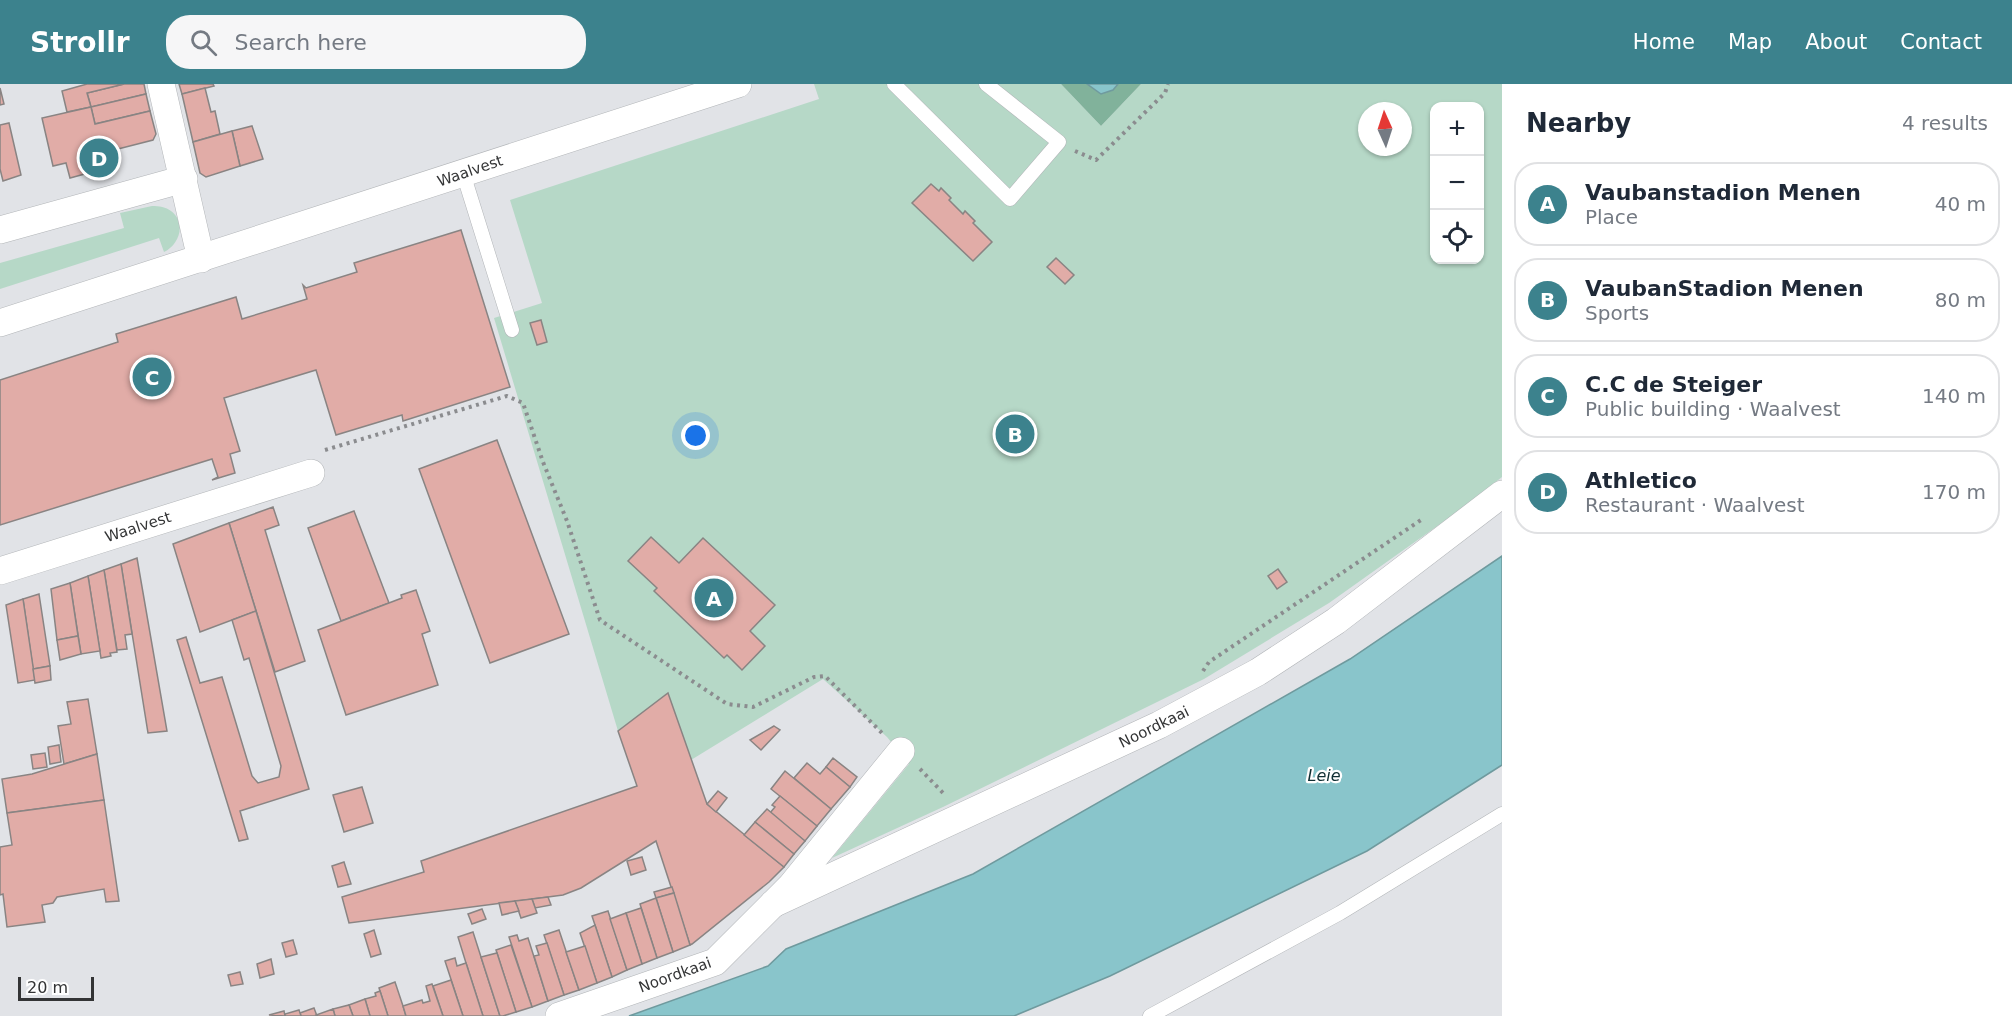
<!DOCTYPE html>
<html lang="en">
<head>
<meta charset="utf-8">
<style>
	:root { --surface:#fff; --page:#f6f6f7; --text:#1f2937; --muted:#747a83; --line:#e0e1e3; --accent:#3c828d }
	body { margin:0; font-family:"DejaVu Sans",sans-serif; background:var(--page); color:var(--text) }
	.controls { position:absolute; right:18px; top:18px; display:grid; overflow:hidden; border-radius:12px; box-shadow:0 2px 4px #0004 }
	.controls button { width:54px; height:54px; display:grid; place-items:center; padding:0; border:0; border-bottom:2px solid var(--line); background:var(--surface); color:var(--text); font:30px sans-serif }
	.compass { position:absolute; left:1358px; top:18px; width:54px; height:54px; border-radius:50%; background:var(--surface); box-shadow:0 2px 4px #0004; rotate:357deg }
	.scale { position:absolute; left:18px; bottom:15px; width:76px; box-sizing:border-box; padding-left:6px; border:3px solid #333435; border-top:0; font-size:16px; line-height:21px; white-space:nowrap; color:#333435; -webkit-text-stroke:4px #fff; paint-order:stroke }
	.you { position:absolute; left:696px; top:352px; width:21px; height:21px; margin:-15px; border:4px solid #fff; border-radius:50%; background:#1a73e8; box-shadow:0 0 0 9px #1a73e833 }
	.badge { display:grid; place-items:center; width:39px; height:39px; border-radius:50%; background:var(--accent); color:#fff; font-size:20px; font-weight:700 }
	.pin { position:absolute; translate:-50% -50%; border:3px solid #fff; box-shadow:0 2px 6px #0006 }
	.list { margin:0; padding:0; list-style:none }
	h2 { display:flex; justify-content:space-between; align-items:center; height:78px; margin:0; padding:0 24px; font-size:26px }
	h2 small { font-size:20px; font-weight:400; color:var(--muted) }
	.list li { display:grid; grid-template-columns:39px 1fr auto; gap:18px; align-items:center; box-sizing:border-box; height:84px; margin:0 12px 12px; padding:0 12px; border:2px solid var(--line); border-radius:24px }
	.list b { display:block; font-size:22px; white-space:nowrap }
	.list p { margin:0; font-size:20px; white-space:nowrap; color:var(--muted) }
	.list em { font-size:20px; font-style:normal; color:var(--muted) }
	.icon { flex:none; width:33px; height:33px; fill:none; stroke:currentColor; stroke-width:2; stroke-linecap:round; stroke-linejoin:round }
	.map { position:relative; flex:none; width:1502px; height:932px; overflow:hidden }
	header { display:flex; align-items:center; gap:36px; box-sizing:border-box; height:84px; padding:0 30px; background:var(--accent); color:#fff }
	header strong { font-size:28px }
	nav { display:flex; gap:33px; margin-inline-start:auto; font-size:21px }
	.search { width:420px; height:54px; background:var(--page); display:flex; align-items:center; gap:15px; box-sizing:border-box; padding:0 21px; border-radius:24px; color:var(--muted); font-size:22px }
	main { display:flex }
	aside { flex:1; background:var(--surface) }
	.map>svg:first-child { display:block }
</style>
</head>
<body>
<header>
<strong>Strollr</strong>
<div class="search"><svg class="icon" aria-label="search" viewBox="0 0 24 24"><circle cx="10" cy="10" r="6"/><path d="M15 15l6 6"/></svg>Search here</div>
<nav><a>Home</a><a>Map</a><a>About</a><a>Contact</a></nav>
</header>
<main>
<div class="map">
<svg width="1502" height="932" viewBox="0 0 1502 932">
	<rect width="100%" height="100%" fill="#e1e3e7"/>
	<g fill="#b6d8c7" fill-rule="evenodd">
		<path d="M814 0H1061L1101 42 1141 0H1502V393L1457 428 1329 519 1204 595 943 723 832 774 909 680 887 653 823 595 691 676 668 610 618 647 494 234 542 219 510 116 819 15ZM1434 22H1480V176H1434ZM1367 27H1403V63H1367Z"/>
		<path d="M152 122C159 122 166 123 171 127 187 139 179 161 164 168L159 154 0 205V179L124 144 120 129Z"/>
	</g>
	<path fill="#81b29b" d="M1061 0H1087L1101 10 1113 6 1118 0H1141L1101 42Z"/>
	<g fill="#89c5cb" stroke="#6f9a9e" stroke-width="1.5">
		<path d="M1087 0H1118L1113 6 1101 10Z"/>
		<path d="M1502 472V681L1367 767 1110 892 1014 932H629L768 882 786 865 973 790 1350 575Z"/>
	</g>
	<g fill="#e1aca7" stroke="#898483" stroke-width="1.5">
		<path d="M124 0H144L146 10 91 23 87 9Z"/>
		<path d="M124 0 87 9 91 23 67 28 62 7 87 0Z"/>
		<path d="M179 0H213L214 2 182 10Z"/>
		<path d="M0 4 4 20 0 21Z"/>
		<path d="M205 4 211 28 215 27 220 50 193 58 182 10Z"/>
		<path d="M146 10 150 27 95 40 91 23Z"/>
		<path d="M91 23 95 40 150 27 156 50 153 56 110 67 114 82 70 94 66 79 53 82 42 34Z"/>
		<path d="M9 39 21 91 3 97 0 85V41Z"/>
		<path d="M252 42 263 75 240 82 232 47Z"/>
		<path d="M232 47 240 82 206 93 200 89 193 58Z"/>
		<path d="M931 100 939 107 941 104 951 114 949 116 963 130 965 127 975 137 973 139 992 158 973 177 912 119Z"/>
		<path d="M461 146 510 303 403 337 402 331 336 351 316 286 224 314 240 367 230 370 235 389 212 396 218 393 212 375 0 441V296L118 258 116 250 236 213 242 235 307 215 303 201 306 204 357 188 354 179Z"/>
		<path d="M1056 174 1074 191 1065 200 1047 183Z"/>
		<path d="M541 236 547 258 537 261 530 239Z"/>
		<path d="M497 356 569 550 490 579 419 385Z"/>
		<path d="M273 423 279 441 265 446 305 577 275 588 229 439Z"/>
		<path d="M354 427 389 519 341 537 308 444Z"/>
		<path d="M229 439 256 527 200 548 173 460Z"/>
		<path d="M651 453 679 479 703 454 775 521 750 547 765 562 742 586 727 571 724 574 654 507 657 504 628 477Z"/>
		<path d="M137 474 167 647 148 649 121 480Z"/>
		<path d="M121 480 132 550 125 551 127 565 117 566 104 486Z"/>
		<path d="M1278 485 1287 498 1277 505 1268 492Z"/>
		<path d="M104 486 117 568 110 569 111 572 101 574 88 492Z"/>
		<path d="M88 492 100 567 81 570 70 499Z"/>
		<path d="M70 499 78 552 57 556 51 505Z"/>
		<path d="M416 506 430 547 422 550 438 601 346 631 318 546 402 514 401 511Z"/>
		<path d="M39 510 50 582 33 585 23 515Z"/>
		<path d="M23 515 35 596 18 599 6 521Z"/>
		<path d="M256 527 309 705 240 727 248 755 239 757 177 556 186 553 200 599 222 593 252 692 258 699 279 693 281 682 249 574 244 576 232 536Z"/>
		<path d="M78 552 81 570 60 576 57 556Z"/>
		<path d="M50 582 51 596 35 599 33 585Z"/>
		<path d="M668 609 707 720 784 783 769 798 692 860 690 861 656 757 581 804 563 811 349 839 342 813 424 788 421 777 637 702 618 647Z"/>
		<path d="M88 615 97 670 64 680 58 642 71 640 67 618Z"/>
		<path d="M774 642 780 646 761 666 750 656Z"/>
		<path d="M59 661 61 678 50 680 48 663Z"/>
		<path d="M45 669 47 683 33 685 31 671Z"/>
		<path d="M97 670 104 716 7 729 2 695 32 690Z"/>
		<path d="M833 674 857 693 850 703 826 683Z"/>
		<path d="M807 679 820 690 826 683 850 703 831 725 794 694Z"/>
		<path d="M785 687 831 725 817 742 771 705Z"/>
		<path d="M362 703 373 739 344 748 333 711Z"/>
		<path d="M718 707 727 714 716 728 707 720Z"/>
		<path d="M780 712 817 742 805 757 770 729 775 723 772 721Z"/>
		<path d="M104 716 119 817 106 818 104 805 57 813 53 819 42 821 45 838 7 843 3 810 0 811V763L12 761 7 729Z"/>
		<path d="M767 725 805 757 794 770 755 738Z"/>
		<path d="M755 738 794 770 784 783 744 751Z"/>
		<path d="M642 773 646 786 631 791 627 777Z"/>
		<path d="M344 778 351 800 338 803 332 782Z"/>
		<path d="M672 803 674 809 656 814 654 808Z"/>
		<path d="M674 809 690 861 673 868 656 814Z"/>
		<path d="M548 813 551 821 535 824 532 815Z"/>
		<path d="M656 814 673 868 657 874 640 820Z"/>
		<path d="M532 815 537 829 521 834 515 817Z"/>
		<path d="M515 817 519 827 502 831 499 819Z"/>
		<path d="M641 824 657 874 642 880 626 829Z"/>
		<path d="M482 825 486 835 472 840 468 830Z"/>
		<path d="M608 827 627 886 612 893 592 832Z"/>
		<path d="M626 829 642 880 627 886 610 835Z"/>
		<path d="M595 841 612 893 597 899 580 849Z"/>
		<path d="M374 846 381 870 371 873 364 850Z"/>
		<path d="M559 846 579 906 564 911 544 851Z"/>
		<path d="M473 848 481 873 500 932H483L466 879 458 853Z"/>
		<path d="M517 851 519 857 528 854 548 917 532 923 509 853Z"/>
		<path d="M293 856 297 870 286 873 282 859Z"/>
		<path d="M547 859 564 911 548 917 534 872 539 871 536 862Z"/>
		<path d="M511 861 532 923 516 928 496 866Z"/>
		<path d="M585 862 597 899 579 906 566 868Z"/>
		<path d="M497 869 516 928 503 932H500L481 873Z"/>
		<path d="M455 874 457 882 466 879 483 932H463L445 877Z"/>
		<path d="M271 875 274 890 260 894 257 880Z"/>
		<path d="M240 888 243 900 231 902 228 891Z"/>
		<path d="M451 896 463 932H443L433 902Z"/>
		<path d="M395 898 403 922 406 932H388L381 910 379 904Z"/>
		<path d="M432 900 443 932H406L403 922 422 916 423 919 430 917 426 902Z"/>
		<path d="M380 907 388 932H370L365 915 376 912 375 909Z"/>
		<path d="M365 915 370 932H353L349 921Z"/>
		<path d="M349 921 353 932H335L333 925Z"/>
		<path d="M314 924 317 932H301L300 929Z"/>
		<path d="M333 925 335 932H317L316 931Z"/>
		<path d="M299 926 301 932H285V930Z"/>
		<path d="M284 927 285 932 269 931Z"/>
	</g>
	<g fill="none" stroke-linecap="round" stroke-linejoin="round">
		<defs>
			<g id="service">
				<path d="M894 0 1010 115 1059 58 986 0"/>
				<path d="M463 89 512 246"/>
				<path d="M1150 932 1340 829 1502 730"/>
			</g>
			<g id="minor">
				<path d="M161 0 201 175"/>
				<path d="M0 146 184 95"/>
				<path d="M0 239 738 0"/>
				<path d="M0 487 311 389"/>
				<path d="M773 820 1159 641 1258 588 1336 537 1502 410"/>
				<path d="M559 932 715 878 791 802 901 667"/>
			</g>
		</defs>
		<use href="#service" stroke="#b2b5b8" stroke-width="15"/>
		<use href="#minor" stroke="#b2b5b8" stroke-width="28"/>
		<g stroke="#8b8c8f" stroke-width="4" stroke-dasharray="3 4.5" stroke-linecap="butt">
			<path d="M1075 67 1096 76 1165 9 1168 0"/>
			<path d="M325 366 507 312 523 319 543 378 567 437 600 536 727 620 753 623 814 593 825 592 882 649"/>
			<path d="M1203 587 1209 578 1421 436"/>
			<path d="M920 685 946 712"/>
		</g>
		<use href="#service" stroke="#fff" stroke-width="14"/>
		<use href="#minor" stroke="#fff" stroke-width="27"/>
	</g>
	<g text-anchor="middle" stroke-width="4.5" stroke-linejoin="round" paint-order="stroke">
		<g font-size="15" fill="#333435" stroke="#fff">
			<text transform="translate(470 87) rotate(-19)" y="5">Waalvest</text>
			<text transform="translate(138 443) rotate(-18)" y="5">Waalvest</text>
			<text transform="translate(1154 643) rotate(-26)" y="5">Noordkaai</text>
			<text transform="translate(675 891) rotate(-20)" y="5">Noordkaai</text>
		</g>
		<g font-size="16" font-style="italic" fill="#0f2e32" stroke="#fff">
			<text x="1324" y="697">Leie</text>
		</g>
	</g>
</svg>
<div class="controls">
<button>+</button>
<button>−</button>
<button><svg class="icon" aria-label="locate" viewBox="0 0 24 24"><circle cx="12" cy="12" r="6"/><path d="M12 2v4M12 18v4M2 12h4M18 12h4"/></svg></button>
</div>
<svg class="compass" viewBox="-18 -18 36 36"><path d="M0-13l5 13h-10z" fill="#e53935"/><path d="M0 13l5-13h-10z" fill="#747a83"/></svg>
<div class="scale">20 m</div>
<div class="you"></div>
<div class="pin badge" style="left:714px;top:514px">A</div>
<div class="pin badge" style="left:1015px;top:350px">B</div>
<div class="pin badge" style="left:152px;top:293px">C</div>
<div class="pin badge" style="left:99px;top:74px">D</div>
</div>
<aside>
<h2>Nearby<small>4 results</small></h2>
<ul class="list">
<li><span class="badge">A</span><div><b>Vaubanstadion Menen</b><p>Place</p></div><em>40 m</em></li>
<li><span class="badge">B</span><div><b>VaubanStadion Menen</b><p>Sports</p></div><em>80 m</em></li>
<li><span class="badge">C</span><div><b>C.C de Steiger</b><p>Public building · Waalvest</p></div><em>140 m</em></li>
<li><span class="badge">D</span><div><b>Athletico</b><p>Restaurant · Waalvest</p></div><em>170 m</em></li>
</ul>
</aside>
</main>
</body>
</html>
